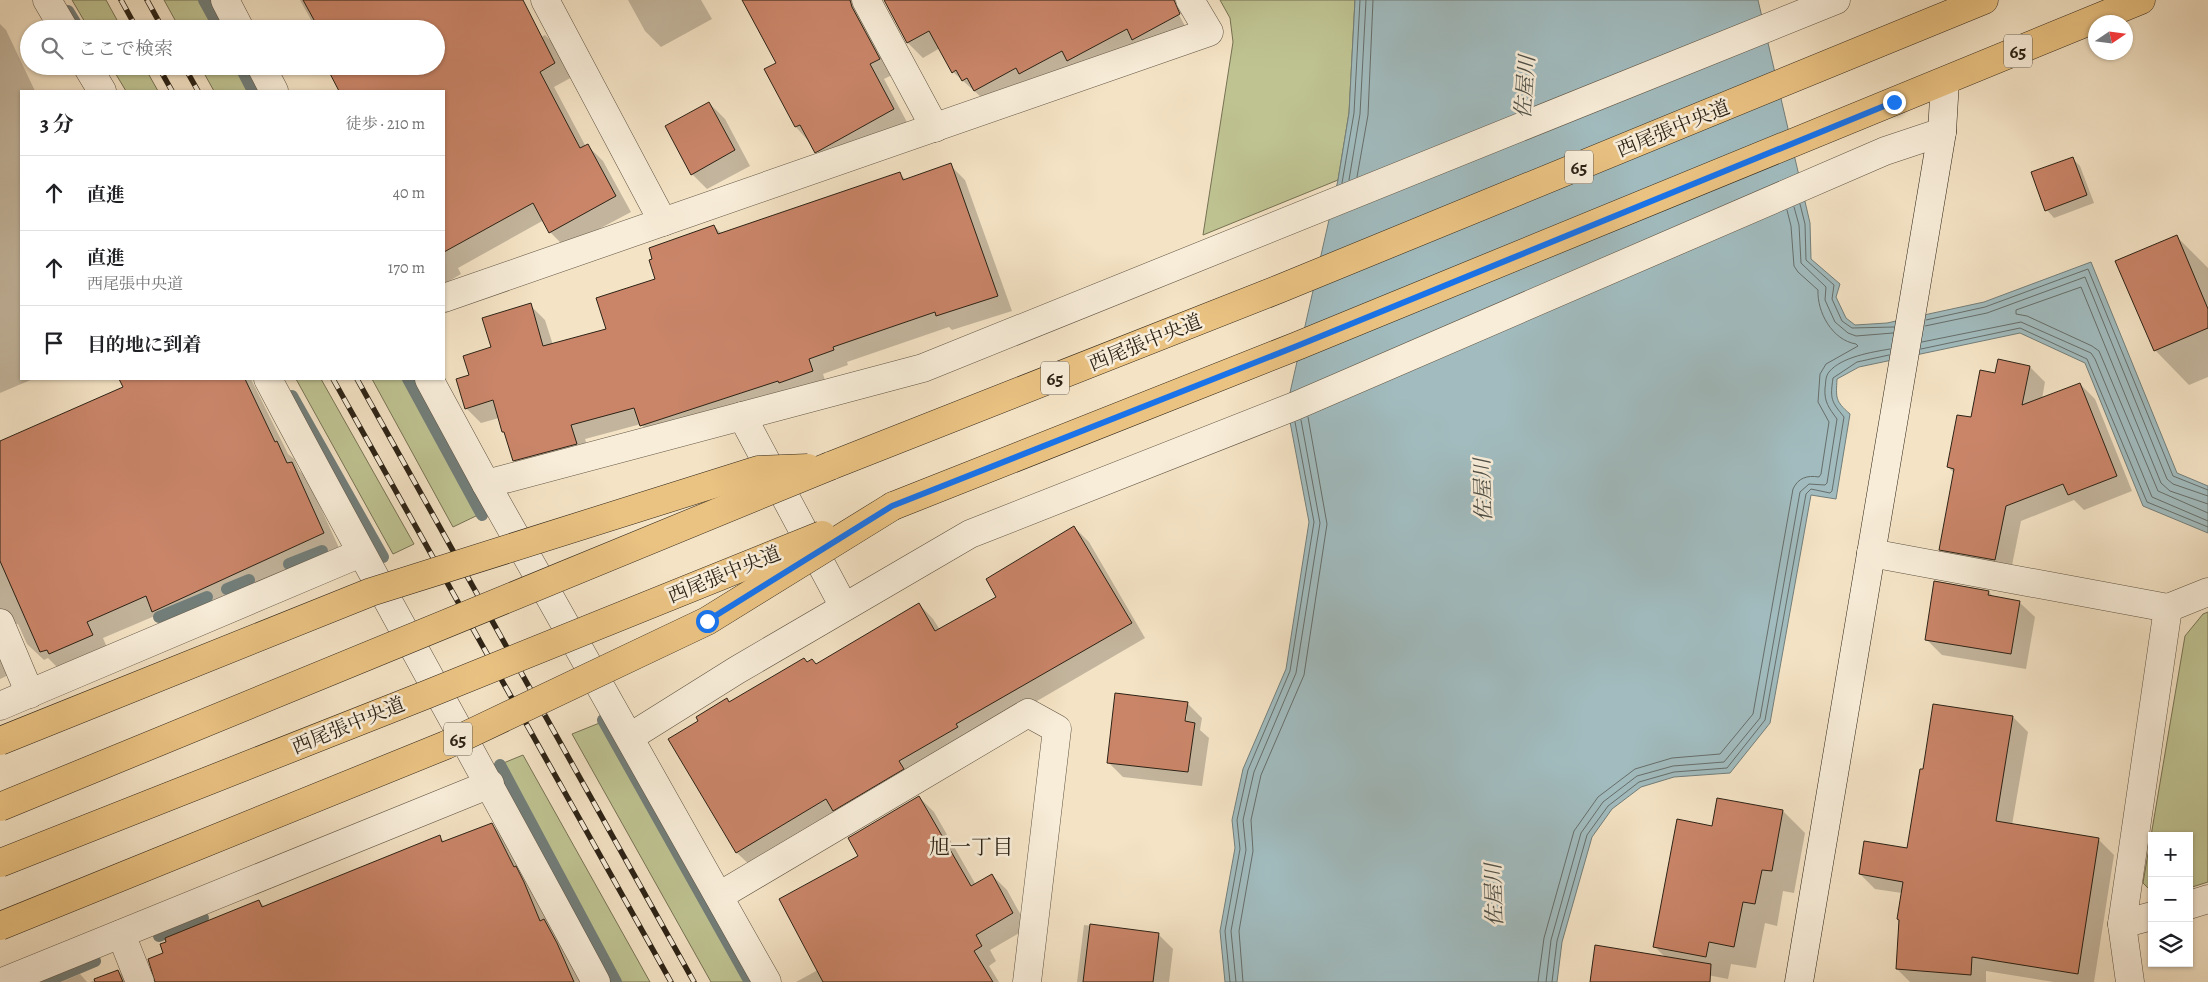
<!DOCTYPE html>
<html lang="ja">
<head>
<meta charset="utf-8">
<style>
	:root { --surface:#fff; --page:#f6f6f6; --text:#202124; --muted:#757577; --line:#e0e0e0 }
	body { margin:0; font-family:Alegreya,"Noto Serif JP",serif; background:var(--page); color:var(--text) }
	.controls { position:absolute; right:15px; bottom:15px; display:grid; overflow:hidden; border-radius:0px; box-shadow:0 1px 4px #0004 }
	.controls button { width:45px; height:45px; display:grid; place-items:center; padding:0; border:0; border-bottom:1px solid var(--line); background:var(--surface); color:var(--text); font:25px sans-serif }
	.compass { position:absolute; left:2088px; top:15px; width:45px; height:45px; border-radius:50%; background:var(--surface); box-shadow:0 1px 4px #0004; rotate:77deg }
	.stop { position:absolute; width:15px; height:15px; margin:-11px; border:4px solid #1a73e8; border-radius:50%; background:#fff }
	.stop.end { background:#1a73e8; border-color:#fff; box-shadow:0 1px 5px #0008 }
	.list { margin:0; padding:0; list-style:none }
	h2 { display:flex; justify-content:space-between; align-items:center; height:65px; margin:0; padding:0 20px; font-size:21px }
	h2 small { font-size:16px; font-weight:400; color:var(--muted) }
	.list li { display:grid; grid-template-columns:32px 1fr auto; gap:15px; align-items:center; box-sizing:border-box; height:75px; padding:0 20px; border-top:1px solid var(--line) }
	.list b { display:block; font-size:19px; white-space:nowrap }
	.list p { margin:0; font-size:16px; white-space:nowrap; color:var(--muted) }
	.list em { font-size:16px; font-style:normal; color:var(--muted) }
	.icon { flex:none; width:28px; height:28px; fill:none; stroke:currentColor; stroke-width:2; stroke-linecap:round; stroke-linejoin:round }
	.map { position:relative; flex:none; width:2208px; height:982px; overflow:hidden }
	.search { position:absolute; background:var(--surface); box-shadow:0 1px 4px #0004; left:20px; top:20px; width:425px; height:55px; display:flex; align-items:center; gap:12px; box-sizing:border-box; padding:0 18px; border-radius:28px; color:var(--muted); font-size:19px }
	.panel { position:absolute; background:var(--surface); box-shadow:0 1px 4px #0004; left:20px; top:90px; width:425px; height:290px; border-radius:0px }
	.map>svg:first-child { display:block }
</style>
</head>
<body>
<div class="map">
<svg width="2208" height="982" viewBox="0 0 2208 982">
	<rect width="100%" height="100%" fill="#f4e3c5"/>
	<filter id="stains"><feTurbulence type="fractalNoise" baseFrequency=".004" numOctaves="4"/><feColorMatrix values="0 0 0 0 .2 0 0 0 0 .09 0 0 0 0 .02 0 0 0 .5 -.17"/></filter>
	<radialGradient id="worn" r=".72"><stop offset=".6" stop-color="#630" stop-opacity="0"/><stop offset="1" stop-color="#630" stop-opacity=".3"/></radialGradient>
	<g fill="#bfc392" stroke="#767254">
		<path d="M72 0H106L122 29H89Z"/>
		<path d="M164 0H200L215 29H180Z"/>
		<path d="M1220 0H1355L1349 113 1338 180 1203 235 1233 42 1230 18Z"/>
		<path d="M111 66H144L158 91H126Z"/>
		<path d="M200 66H235L249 91H214Z"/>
		<path d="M296 379H321L414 544 393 554Z"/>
		<path d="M372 379H405L478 515 453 527Z"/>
		<path d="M2208 612V882L2189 888V836H2152V892L2143 883 2185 636 2203 614Z"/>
		<path d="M602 722 748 982H711L572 734Z"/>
		<path d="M523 755 650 982H618L501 764Z"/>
	</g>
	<path fill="#a1bbbe" stroke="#727e7a" d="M1355 0H1758L1810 223 1811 259 1840 284 1836 297 1846 318 1855 325 1887 323 1984 302 2091 262 2177 473 2208 486V533L2143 506 2085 363 2020 333 1859 367 1837 379C1836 398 1835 401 1850 414L1836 499 1811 495 1770 723 1730 773 1674 777 1641 787 1612 809 1592 837 1562 942 1557 982H1225L1220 931 1235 848 1232 820 1243 769 1286 669 1309 522 1287 406 1338 180 1349 113Z"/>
	<g fill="#0003" fill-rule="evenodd">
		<path d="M300 0H499L525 46 545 35 560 50 574 76 554 87 586 147 588 146 603 161 631 212 565 247 550 232 544 220 458 268 461 274 444 284V91H341L330 72 436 66V29H316Z"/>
		<path d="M628 0H701L712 19 661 47 645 31Z"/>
		<path d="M765 0H877L894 74 884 79 908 124 831 167 796 127 777 63Z"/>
		<path d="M885 0H1171L1185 26 990 105 953 72 940 48 923 58 908 43Z"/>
		<path d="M0 24 6 30 35 91H21V379H33L0 393Z"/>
		<path d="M709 103 725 119 750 166 707 189 692 174Z"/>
		<path d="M2072 158 2080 166 2094 203 2054 218 2047 210Z"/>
		<path d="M950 165 965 180 1012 311 952 330 949 327 847 362 848 365 823 374 827 386 656 440 641 424 585 439 591 458 529 475 514 460 499 418 481 423 466 408 471 376 492 348 530 305 545 320 553 345 608 330 714 226 722 234 899 173 906 180Z"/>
		<path d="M2177 237 2208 268V377L2189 385 2155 350Z"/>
		<path d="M2030 367 2045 382 2042 399 2080 384 2095 399 2132 491 2084 510 2074 500 2021 521 2010 575 1956 565 1940 549 1954 473 1948 467 1996 374Z"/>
		<path d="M119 379H251L288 454 294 459 299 470 308 480 340 550 170 628 157 615 103 638 109 652 58 668 48 658 44 660 27 644 18 624 11 625 13 673 0 679V482L124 388Z"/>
		<path d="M1074 527 1089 542 1145 638 752 867 737 853 670 739 729 703 808 663 817 665 919 604 933 619 940 630 998 597Z"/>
		<path d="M1989 592 1994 598 2019 602 2035 617 2026 669 1942 655 1926 639Z"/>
		<path d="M1187 703 1202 718 1200 730 1209 738 1202 786 1123 777 1108 762ZM1185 714H1187L1185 728 1183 727Z"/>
		<path d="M2013 717 2028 732 2012 825 2099 840 2114 855 2094 982H2054L1986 971V982H1910L1897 969 1902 893 1875 889 1860 874 1908 850Z"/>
		<path d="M919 797 934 812 976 885 992 875 1007 890 1028 928 990 950 996 961 989 966 999 982H796L818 970 860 856Z"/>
		<path d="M1783 811 1805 833 1794 893 1783 891 1777 926 1765 923 1756 968 1731 964 1728 979 1677 969 1654 946 1713 827Z"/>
		<path d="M492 825 507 840 539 899 551 927 559 936 583 982H156L165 954 259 901 265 907 439 837 445 842Z"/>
		<path d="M1084 925 1158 934 1173 949 1169 982H1077Z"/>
		<path d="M118 971 129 982H90Z"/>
		<path d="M80 974 87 982H61Z"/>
	</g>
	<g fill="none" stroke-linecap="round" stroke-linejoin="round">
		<g stroke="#666e6a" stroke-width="1">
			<path d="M1357 177 1368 115 1373 0"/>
			<path d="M1349 180 1360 114 1366 0"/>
			<path d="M1342 183 1354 113 1360 0"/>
			<path d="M1800 204 1805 224 1806 260 1834 285 1832 299 1842 321 1852 328 1894 327"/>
			<path d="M1794 207 1799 225 1801 263 1826 287 1825 300 1835 322 1848 333 1856 336 1893 333"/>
			<path d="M1926 320 1985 307 2088 269 2173 476 2208 490"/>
			<path d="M1925 326 1987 313 2085 277 2167 479 2173 484 2208 496"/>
			<path d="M1922 342 2021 322 2091 353 2095 359 2152 497 2208 521"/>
			<path d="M1921 349 2020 328 2087 359 2147 502 2208 527"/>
			<path d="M2208 504 2170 491 2161 483 2081 287 2016 310V314L2027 316 2092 346 2099 351 2158 491 2208 513"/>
			<path d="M1230 982 1225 931 1240 849 1237 820 1248 770 1290 671 1314 522 1295 422"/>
			<path d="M1236 982 1231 931 1246 850 1243 820 1254 772 1296 673 1320 523 1301 420"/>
			<path d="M1243 982 1239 931 1253 851 1251 820 1261 775 1304 675 1327 524 1308 417"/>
			<path d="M1538 982 1544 938 1574 831 1598 797 1635 769 1672 758 1720 754 1753 714 1793 489C1798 478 1807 475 1819 477L1821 474 1829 422 1818 402 1820 374 1826 364 1858 346 1856 344C1832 340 1817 312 1818 290L1798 272 1794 266 1791 226 1787 210"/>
			<path d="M1546 982 1551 940 1581 833 1603 802 1637 776 1673 766 1724 762 1760 718 1800 492 1809 484 1825 485 1827 483 1837 419C1829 408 1824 402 1825 388 1826 383 1825 377 1829 372 1841 357 1872 352 1890 349"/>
			<path d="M1552 982 1557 941 1587 835 1608 806 1639 782 1674 772 1727 768 1765 720 1806 494 1811 489 1830 493 1832 491 1844 417C1831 401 1830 399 1833 378L1857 362 1889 355"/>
		</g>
		<g stroke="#727e7a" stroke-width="12">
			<path d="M204 0 220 29"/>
			<path d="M68 11 79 29"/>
			<path d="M240 66 253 91"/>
			<path d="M408 379 482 515"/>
			<path d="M292 396 383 557"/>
			<path d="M289 564 322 551"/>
			<path d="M227 589 249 580"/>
			<path d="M159 617 207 597"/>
			<path d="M603 720 750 982"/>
			<path d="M500 765 616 982"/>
			<path d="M159 936 203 918"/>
			<path d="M45 982 95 961"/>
		</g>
	</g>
	<g fill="#ca8569" stroke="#2c2215">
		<path d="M303 0H523L555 63 540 72 580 148 588 144 616 196 549 233 533 203 444 252V91H339L326 66H436V29H319Z"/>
		<path d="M742 0H850L852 7 880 59 870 64 894 109 815 153 800 125 795 127 764 69 776 63Z"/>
		<path d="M884 0H1174L1180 14 1132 40 1127 29 1067 61 1062 51 1019 74 1016 68 974 91 967 78 962 81 956 70 952 73 929 31 907 43Z"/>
		<path d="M709 102 735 150 691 175 665 126Z"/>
		<path d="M2073 157 2087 195 2045 211 2031 172Z"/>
		<path d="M951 163 998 296 936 316 935 312 833 347 834 350 809 359 813 371 779 383 778 381 640 426 634 408 571 425 577 444 513 461 504 432H502L493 400 465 409 456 379 469 375 463 356 491 347 482 318 531 303 543 346 606 329 596 298 655 279 649 260 652 259 649 248 714 225 718 234 900 172 903 180Z"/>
		<path d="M2177 235 2208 309V328L2154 351 2115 261Z"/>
		<path d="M1998 359 2030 366 2022 405 2080 383 2117 476 2068 495 2063 484 2006 506 1995 560 1939 550 1954 469 1947 467 1957 415 1971 417 1980 370 1995 373Z"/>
		<path d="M119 379H245L275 442 277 441 287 463 292 462 324 533 152 612 146 596 87 622 93 635 49 654 47 650 40 652 0 561V441L123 387Z"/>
		<path d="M1074 526 1132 623 956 724 958 727 899 761 904 769 833 811 826 799 736 853 668 739 698 721 696 717 727 698 729 702 804 658 807 662 812 659 816 664 919 603 935 631 996 597 986 579Z"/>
		<path d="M1934 581 1989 591 1988 595 2020 601 2011 654 1925 640Z"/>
		<path d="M1115 693 1188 702 1185 721 1195 723 1188 772 1107 763Z"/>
		<path d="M1933 704 2013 716 1996 821 2099 838 2078 974 1972 957 1971 975 1896 969 1899 920 1897 919 1903 882 1859 874 1864 841 1907 848 1920 769H1923Z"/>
		<path d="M919 796 971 886 992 874 1013 913 976 935 982 946 974 951 993 982H823L779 899 858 856 848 838Z"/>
		<path d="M1717 798 1783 810 1772 871 1762 870 1755 904 1743 902 1734 947 1709 942 1706 957 1653 947 1677 819 1712 826Z"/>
		<path d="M492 823 514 867 516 866 524 882 540 921 544 919 557 943 574 982H155L148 959 163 953 160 944 166 942 165 938 259 900 262 907 440 835 442 842Z"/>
		<path d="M1090 924 1159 933 1153 982H1083Z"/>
		<path d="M1595 945 1711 964 1710 982H1590Z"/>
		<path d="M118 970 123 982H95L94 979Z"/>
	</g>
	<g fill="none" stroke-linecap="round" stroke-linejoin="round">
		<defs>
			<g id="street">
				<path d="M47 0 64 29"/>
				<path d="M225 0 240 29"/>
				<path d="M545 0 663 222"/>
				<path d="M866 0 935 128"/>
				<path d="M87 66 102 91"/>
				<path d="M261 66 274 91"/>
				<path d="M444 298 1209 32 1190 0"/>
				<path d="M268 379C375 581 488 780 596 982"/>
				<path d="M429 379 486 484 767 982"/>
				<path d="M742 416 844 607"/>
				<path d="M486 484 923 368 1836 0"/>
				<path d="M1871 553 2168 608 2208 592"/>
				<path d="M0 623 30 694"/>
				<path d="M0 706 361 553"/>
				<path d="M630 737 737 670 970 534 1295 406 1885 151 1942 132"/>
				<path d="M719 896 1028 713 1057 729 1027 982"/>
				<path d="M2189 905 2208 899"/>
				<path d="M2122 924 2152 916"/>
				<path d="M121 934 140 982"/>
				<path d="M2 982 490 784"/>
				<path d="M2130 982 2122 924 2168 608"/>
			</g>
			<path id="secondary" d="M1799 982 1942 132 1945 81"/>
			<g id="primary">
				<path d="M830 466 1279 289 1984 0"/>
				<path d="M893 506 1297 346 2141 0"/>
			</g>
		</defs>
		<use href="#street" stroke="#5e5241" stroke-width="29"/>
		<use href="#secondary" stroke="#2c2215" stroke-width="29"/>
		<use href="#primary" stroke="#2c2215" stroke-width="29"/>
		<use href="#street" stroke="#f8edd9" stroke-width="28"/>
		<use href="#secondary" stroke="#f8edd9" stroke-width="28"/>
		<use href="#primary" stroke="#eac282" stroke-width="28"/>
		<defs>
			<g id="rail">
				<path d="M121 0 137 29"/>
				<path d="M147 0 163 29"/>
				<path d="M158 66 172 91"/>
				<path d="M184 66 198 91"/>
				<path d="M333 379 671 982"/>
				<path d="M357 379 694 982"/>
			</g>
		</defs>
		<use href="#rail" stroke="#2c2215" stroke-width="5.5"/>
		<use href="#rail" stroke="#f8edd9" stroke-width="4" stroke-dasharray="11" stroke-linecap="butt"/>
		<defs>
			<g id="primary-bridge">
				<path d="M0 741 371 592 758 470 808 468"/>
				<path d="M0 807 830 466"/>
				<path d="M0 863 428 694 822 535"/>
				<path d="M0 926 446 745 707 621 893 506"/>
			</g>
		</defs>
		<use href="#primary-bridge" stroke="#2c2215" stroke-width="29" stroke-linecap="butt"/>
		<use href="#primary-bridge" stroke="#eac282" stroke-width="28"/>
	</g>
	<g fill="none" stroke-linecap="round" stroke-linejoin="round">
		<path stroke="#1a73e8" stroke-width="6" d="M707 621 892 506 1297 346 1894 102"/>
	</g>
	<g text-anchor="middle" stroke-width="5" stroke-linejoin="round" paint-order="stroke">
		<g fill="#f8edd9" stroke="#695f50" stroke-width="1">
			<rect x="2004" y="34.5" width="28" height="33" rx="4"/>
			<rect x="1565" y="150.5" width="28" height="33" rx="4"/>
			<rect x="1041" y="361.5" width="28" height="33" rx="4"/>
			<rect x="444" y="722.5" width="28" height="33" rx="4"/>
		</g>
		<g font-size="19" font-weight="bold" fill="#2c2215">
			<text x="2018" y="58">65</text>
			<text x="1579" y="174">65</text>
			<text x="1055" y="385">65</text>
			<text x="458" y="746">65</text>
		</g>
		<g font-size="20" fill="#2c2215" stroke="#f8edd9">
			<text transform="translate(1673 128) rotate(-22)" y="7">西尾張中央道</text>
			<text transform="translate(1145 342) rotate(-22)" y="7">西尾張中央道</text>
			<text transform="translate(724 574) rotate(-22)" y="7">西尾張中央道</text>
			<text transform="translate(348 725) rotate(-22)" y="7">西尾張中央道</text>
		</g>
		<g font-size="21" font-style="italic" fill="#4f5048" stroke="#f8edd9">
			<text transform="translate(1525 87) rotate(-86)" y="7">佐屋川</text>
			<text transform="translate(1483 490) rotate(-92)" y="7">佐屋川</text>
			<text transform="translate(1494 895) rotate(-92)" y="7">佐屋川</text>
		</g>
		<g font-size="21" fill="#2c2215" stroke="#f8edd9">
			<text x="971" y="854">旭一丁目</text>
		</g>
	</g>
	<rect width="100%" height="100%" filter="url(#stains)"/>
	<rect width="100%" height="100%" fill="url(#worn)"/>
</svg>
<div class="controls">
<button>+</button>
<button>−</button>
<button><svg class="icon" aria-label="layers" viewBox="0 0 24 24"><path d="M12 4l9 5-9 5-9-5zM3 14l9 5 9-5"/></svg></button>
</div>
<svg class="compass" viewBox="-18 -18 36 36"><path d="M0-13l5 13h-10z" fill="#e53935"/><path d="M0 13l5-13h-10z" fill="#757577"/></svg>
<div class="stop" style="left:707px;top:621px"></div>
<div class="stop end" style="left:1894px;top:102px"></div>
<div class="search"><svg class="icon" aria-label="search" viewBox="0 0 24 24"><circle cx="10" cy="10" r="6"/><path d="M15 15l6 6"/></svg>ここで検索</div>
<section class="panel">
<h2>3 分<small>徒歩 · 210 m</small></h2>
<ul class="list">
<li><svg class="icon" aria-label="ahead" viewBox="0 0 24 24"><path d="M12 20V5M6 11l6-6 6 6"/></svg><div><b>直進</b></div><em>40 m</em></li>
<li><svg class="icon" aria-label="ahead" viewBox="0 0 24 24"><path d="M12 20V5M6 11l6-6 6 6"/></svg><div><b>直進</b><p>西尾張中央道</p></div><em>170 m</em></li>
<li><svg class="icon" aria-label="arrive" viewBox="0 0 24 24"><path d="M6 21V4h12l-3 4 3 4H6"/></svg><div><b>目的地に到着</b></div></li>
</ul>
</section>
</div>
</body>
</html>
